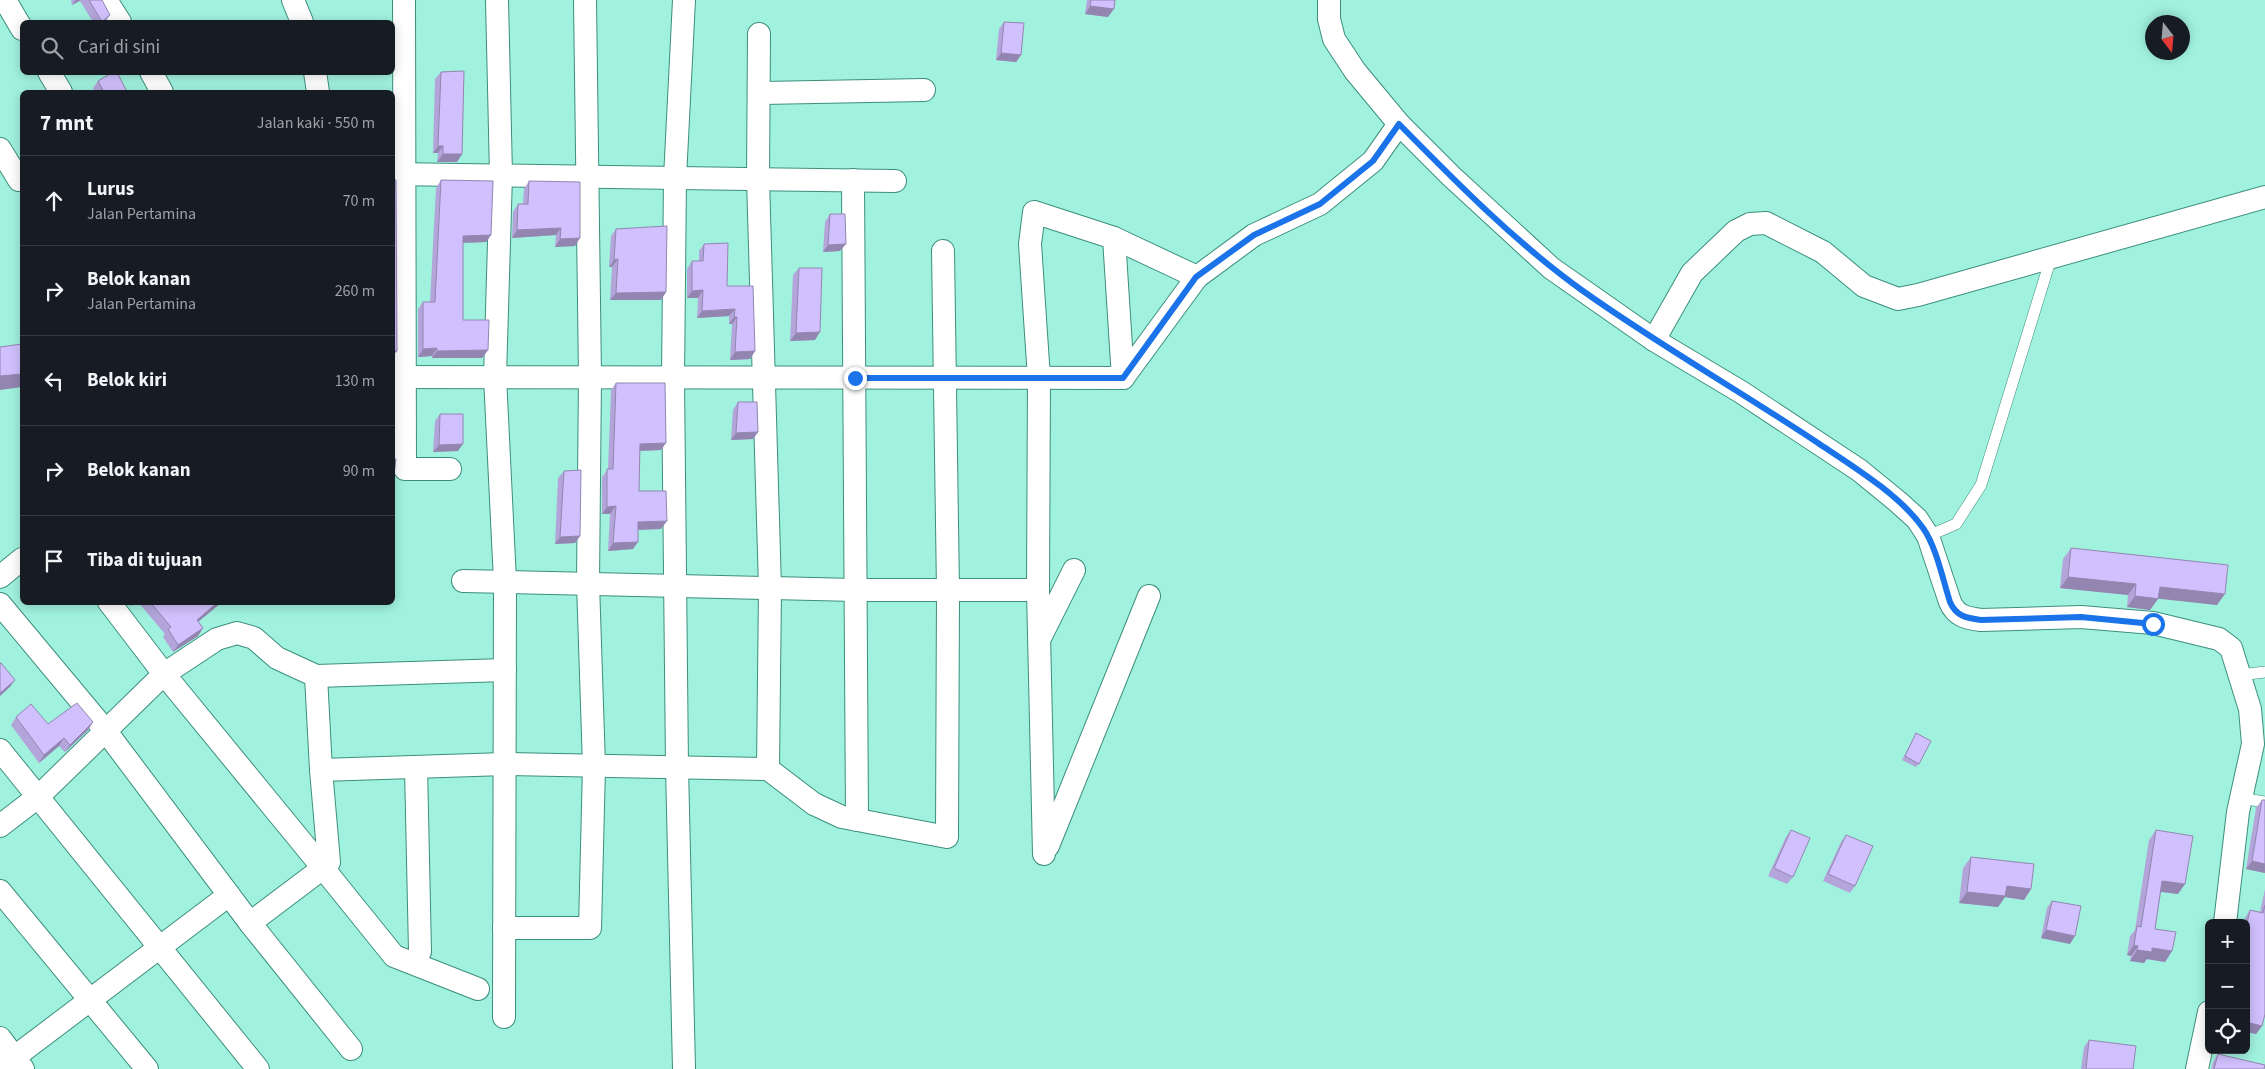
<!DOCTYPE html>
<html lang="id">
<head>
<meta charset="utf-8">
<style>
	:root { --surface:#171b24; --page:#20242c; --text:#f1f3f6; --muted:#9ea1a6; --line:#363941 }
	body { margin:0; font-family:"Source Sans 3",sans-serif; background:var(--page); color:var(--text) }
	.controls { position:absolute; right:15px; bottom:15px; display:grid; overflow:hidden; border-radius:8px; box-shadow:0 2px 12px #0003 }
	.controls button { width:45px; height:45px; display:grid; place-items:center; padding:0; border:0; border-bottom:1px solid var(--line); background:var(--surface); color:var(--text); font:25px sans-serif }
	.compass { position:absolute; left:2145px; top:15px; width:45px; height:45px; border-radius:50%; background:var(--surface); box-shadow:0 2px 12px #0003; rotate:164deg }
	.stop { position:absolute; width:15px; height:15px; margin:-11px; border:4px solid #1a73e8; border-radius:50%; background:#fff }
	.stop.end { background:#1a73e8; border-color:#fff; box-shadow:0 1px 5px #0008 }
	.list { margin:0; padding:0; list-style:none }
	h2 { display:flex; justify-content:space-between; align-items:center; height:65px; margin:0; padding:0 20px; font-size:21px }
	h2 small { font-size:16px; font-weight:400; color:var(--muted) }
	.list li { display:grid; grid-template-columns:32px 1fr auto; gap:15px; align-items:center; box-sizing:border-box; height:90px; padding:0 20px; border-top:1px solid var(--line) }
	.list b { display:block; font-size:19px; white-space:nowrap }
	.list p { margin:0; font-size:16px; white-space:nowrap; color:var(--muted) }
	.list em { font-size:16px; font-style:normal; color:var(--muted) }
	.icon { flex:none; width:28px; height:28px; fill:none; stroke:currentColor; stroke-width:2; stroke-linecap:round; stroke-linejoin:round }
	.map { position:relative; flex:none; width:2265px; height:1069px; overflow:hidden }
	.search { position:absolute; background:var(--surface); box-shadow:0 2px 12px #0003; left:20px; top:20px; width:375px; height:55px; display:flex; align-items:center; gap:12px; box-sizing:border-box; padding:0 18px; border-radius:8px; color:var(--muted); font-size:19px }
	.panel { position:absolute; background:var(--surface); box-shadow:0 2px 12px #0003; left:20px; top:90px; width:375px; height:515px; border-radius:8px }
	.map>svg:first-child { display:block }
</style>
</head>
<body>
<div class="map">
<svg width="2265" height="1069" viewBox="0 0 2265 1069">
	<rect width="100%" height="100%" fill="#a0f2de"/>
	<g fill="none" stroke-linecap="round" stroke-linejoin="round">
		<defs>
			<g id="service">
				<path d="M1928 536 1956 524 1981 485 2051 258"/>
				<path d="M2240 675 2265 672"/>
				<path d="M2241 798 2265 802"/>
			</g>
			<g id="minor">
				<path d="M5 0 22 29"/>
				<path d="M106 0 120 22"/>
				<path d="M293 0 302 22"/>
				<path d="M404 0 405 469H450"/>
				<path d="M497 0 501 175 495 377 505 581 504 1017"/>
				<path d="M1329 0V19L1334 39 1355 71 1399 124 1451 176 1551 268 1654 340 1741 392 1859 470 1897 501 1917 519 1928 536 1950 602C1956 616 1966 618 1981 620L2081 617 2153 623 2219 639 2231 648 2250 709 2253 744 2238 812 2225 923"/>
				<path d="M49 72 61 92"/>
				<path d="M151 72 162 92"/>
				<path d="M315 72 318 92"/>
				<path d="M759 93 924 90"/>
				<path d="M0 149 19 180 22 178"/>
				<path d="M392 174 895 181"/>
				<path d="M853 180 857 820"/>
				<path d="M1114 238 1123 378"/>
				<path d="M1654 340 1692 273 1736 231 1750 224 1766 223 1823 252 1864 286 1898 299 1918 295 2265 197"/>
				<path d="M392 377 1123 378"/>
				<path d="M1123 378 1197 277 1254 235 1320 204 1373 161 1399 124"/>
				<path d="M0 577 22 559"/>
				<path d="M463 581 855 590H1038"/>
				<path d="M109 602 164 674 323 868 250 923"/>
				<path d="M0 604 105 730 250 923 351 1049"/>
				<path d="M1041 636 1074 570"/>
				<path d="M316 676 505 670"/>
				<path d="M0 750 258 1069"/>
				<path d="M416 767 420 952"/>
				<path d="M768 769 814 804 842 817 947 837 948 591 943 251"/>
				<path d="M321 770 505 764 768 769 770 588 758 179 759 34"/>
				<path d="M0 826 39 796 164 674 217 639 237 633 254 638 277 658 316 676 321 770 329 862 323 868 394 956 478 989"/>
				<path d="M1048 846 1149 596"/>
				<path d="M1044 854 1038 590 1039 378 1030 244 1034 212 1114 238 1197 277"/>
				<path d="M0 891 147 1069"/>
				<path d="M504 928H590L594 766 588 583 590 377 585 0"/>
				<path d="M0 1038 23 1069"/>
				<path d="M0 1068 229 895"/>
				<path d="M684 1069 677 767 673 379 675 178 684 0"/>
				<path d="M2197 1069 2209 1012"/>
			</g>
		</defs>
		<use href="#service" stroke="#3c8f7d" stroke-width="12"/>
		<use href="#minor" stroke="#3c8f7d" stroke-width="24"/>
		<use href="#service" stroke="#fff" stroke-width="11"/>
		<use href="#minor" stroke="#fff" stroke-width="22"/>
	</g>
	<g fill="#b3a5da">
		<path d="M71 0H102L105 22H93L80 1 72 5Z"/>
		<path d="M1087 0H1115L1108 17 1085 14Z"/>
		<path d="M1004 22 1021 55 1016 62 996 60 999 29Z"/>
		<path d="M441 72 462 154 457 162H437L438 153H433L435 79Z"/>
		<path d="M98 81 127 92H95L93 88Z"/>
		<path d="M441 180 491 235 486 242 463 243V320L488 350 482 358H432V356L418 357V309L423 302H430L436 188Z"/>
		<path d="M529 181 575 246 555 247 556 235 512 238 513 212 518 204H523L524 189Z"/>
		<path d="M830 214 840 251 823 252 825 222Z"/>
		<path d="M616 229 666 292 661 300H610L612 267H609L611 236Z"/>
		<path d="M704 244 727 286 755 351 750 359 730 360 732 324H729V316L697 318 698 298H687V269L692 261H699V251Z"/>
		<path d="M799 268 815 340 790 341 793 275Z"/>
		<path d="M616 383 661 450 640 451 639 491 661 529 638 530 633 549 608 551 610 514H602V477L608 469 611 390Z"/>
		<path d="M738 402 758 432 753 439 731 440 733 410Z"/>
		<path d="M440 414 458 451 433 452 435 421Z"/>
		<path d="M564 471 580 536 575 543 555 544 558 478Z"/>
		<path d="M2071 548 2217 605 2158 598 2150 610 2127 607 2128 595 2060 588 2063 559Z"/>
		<path d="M128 602H137L131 606Z"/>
		<path d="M138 602H221L198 622 203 628 198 636 173 652 163 637 165 634Z"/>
		<path d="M16 717 48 724 93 722 88 730 65 752 59 746 39 763 11 725Z"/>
		<path d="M1916 733 1919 764 1916 767 1902 760Z"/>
		<path d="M2262 800 2265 873 2246 869 2256 808Z"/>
		<path d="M1791 830 1793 877 1787 884 1768 876 1786 837Z"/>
		<path d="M2156 830 2178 894 2161 892 2155 929 2172 951 2165 962 2147 959 2144 963 2130 961 2131 956 2127 955 2130 936 2135 930 2149 840Z"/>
		<path d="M1846 835 1855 886 1850 893 1823 881 1841 842Z"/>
		<path d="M1971 857 2031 889 2024 900 2005 897 1998 907 1959 903 1963 868Z"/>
		<path d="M2265 889V1013L2262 1026 2256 1034 2246 1032V923H2244L2245 918 2250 910 2260 912Z"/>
		<path d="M2052 901 2070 944 2041 938 2047 908Z"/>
		<path d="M2089 1040 2133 1069H2081L2084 1047Z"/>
		<path d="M2218 1054 2264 1069H2211L2213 1062Z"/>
	</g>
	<g fill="#9286b1">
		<path d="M76 0H81L72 5Z"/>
		<path d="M1090 6 1114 9 1108 17 1085 14Z"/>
		<path d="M110 15 105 22H102Z"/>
		<path d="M1001 53 1021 55 1016 62 996 60Z"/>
		<path d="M438 146H443L438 153H433Z"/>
		<path d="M443 154H462L457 162H437Z"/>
		<path d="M561 228 556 235 512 238 517 230Z"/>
		<path d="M491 235 486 242 458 243 463 236Z"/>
		<path d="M580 238 575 246 555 247 560 239Z"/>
		<path d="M846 244 840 251 823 252 828 245Z"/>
		<path d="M618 259 612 267H609L614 260Z"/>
		<path d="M703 290 698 298H687L692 291Z"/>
		<path d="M666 292 661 300H610L616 293Z"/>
		<path d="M735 309 729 316 697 318 702 311Z"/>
		<path d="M734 317H737L732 324H729Z"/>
		<path d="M820 332 815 340 790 341 796 333Z"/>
		<path d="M437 348 432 356 418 357 423 349Z"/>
		<path d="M488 350 482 358H432L437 351Z"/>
		<path d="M392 351H397L392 357Z"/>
		<path d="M755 351 750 359 730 360 735 352Z"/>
		<path d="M22 374V387L0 390V376Z"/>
		<path d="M758 432 753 439 731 440 736 433Z"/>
		<path d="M666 443 661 450 635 451 640 444Z"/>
		<path d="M463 444 458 451 433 452 439 445Z"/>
		<path d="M616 506 610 514H602L607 507Z"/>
		<path d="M667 521 661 529 633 530 638 522Z"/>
		<path d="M580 536 575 543 555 544 560 537Z"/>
		<path d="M638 542 633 549 608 551 613 543Z"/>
		<path d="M2068 577 2136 584 2128 595 2060 588Z"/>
		<path d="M2160 587 2225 594 2217 605 2152 598Z"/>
		<path d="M2135 596 2158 599 2150 610 2127 607Z"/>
		<path d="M218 602 221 603 192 627 197 620Z"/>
		<path d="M203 628 198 636 173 652 178 645Z"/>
		<path d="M15 680 10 687 0 696V693Z"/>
		<path d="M93 722 88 730 65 752 70 745Z"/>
		<path d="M64 738 59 746 39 763 44 755Z"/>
		<path d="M2252 861 2265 864V873L2246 869Z"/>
		<path d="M2162 881 2185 884 2178 894 2155 891Z"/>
		<path d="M2007 886 2031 889 2024 900 2005 897 1998 907 1959 903 1967 892Z"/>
		<path d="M2046 930 2075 936 2070 944 2041 938Z"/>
		<path d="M2134 945 2138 946 2131 956 2127 955Z"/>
		<path d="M2152 948 2172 951 2165 962 2147 959 2144 963 2130 961 2137 950Z"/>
		<path d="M2246 1022 2262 1026 2256 1034 2246 1032Z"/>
	</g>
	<g fill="#d0c0fd" stroke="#9286b1">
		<path d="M89 0H102L110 15 102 22Z"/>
		<path d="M1091 0H1115L1114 9 1090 6Z"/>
		<path d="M1004 22 1024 23 1021 55 1001 53Z"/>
		<path d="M464 71 462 154H443V146H438L441 72Z"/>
		<path d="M113 72H117L127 92H104L98 81Z"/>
		<path d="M392 179 396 180 397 351H392Z"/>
		<path d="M441 180 493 181 491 235 463 236V320H489L488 350 437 351V348L423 349V302H435Z"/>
		<path d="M529 181 580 182V238L560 239 561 228 517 230 518 204H528Z"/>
		<path d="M830 214H845L846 244 828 245Z"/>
		<path d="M667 226 666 292 616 293 618 259 614 260 616 229Z"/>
		<path d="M728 243 727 286H753L755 351 735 352 737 317H734L735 309 702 311 703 290 692 291V261H703L704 244Z"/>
		<path d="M799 268H822L820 332 796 333Z"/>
		<path d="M22 344V374L0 376V347Z"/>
		<path d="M616 383H665L666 443 640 444 639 491H666L667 521 638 522V542L613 543 616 506 607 507V469H613Z"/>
		<path d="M738 402H757L758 432 736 433Z"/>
		<path d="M440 414H463V444L439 445Z"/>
		<path d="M392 458 396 459 393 483H392Z"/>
		<path d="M581 470 580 536 560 537 564 471Z"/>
		<path d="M2071 548 2228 565 2225 594 2160 587 2158 599 2153 598 2135 596 2136 584 2068 577Z"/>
		<path d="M150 602H218L197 620 203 628 178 645 168 629 171 627Z"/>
		<path d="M0 663H1L15 680 0 693Z"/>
		<path d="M77 703 93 722 70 745 64 738 44 755 16 717 31 704 48 724Z"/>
		<path d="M1916 733 1931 741 1919 764 1905 756Z"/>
		<path d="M2262 800H2265V864L2252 861Z"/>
		<path d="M1791 830 1810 838 1793 877 1774 868Z"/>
		<path d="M2156 830 2193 836 2185 884 2162 881 2155 929 2176 932 2172 951 2152 948V952L2137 950 2138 946 2134 945 2137 926 2141 927Z"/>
		<path d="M1846 835 1873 846 1855 886 1828 874Z"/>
		<path d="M1971 857 2034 864 2031 889 2007 886 2005 896 1967 892Z"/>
		<path d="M2052 901 2081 906 2075 936 2046 930Z"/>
		<path d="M2265 905V1014L2262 1026 2246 1022V942L2247 936H2246V928L2250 910 2263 913Z"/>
		<path d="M2089 1040 2136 1046 2133 1069H2086Z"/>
		<path d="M2218 1054 2265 1065 2264 1069H2214Z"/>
	</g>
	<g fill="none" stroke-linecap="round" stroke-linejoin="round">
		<path stroke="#1a73e8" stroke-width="6" d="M855 378H1123L1196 277 1254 235 1320 204 1373 161 1399 124C1457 183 1516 243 1583 291 1659 345 1740 391 1818 443 1851 465 1900 495 1923 528 1936 546 1943 580 1950 602 1956 616 1966 618 1981 620L2081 617 2153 624"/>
	</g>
</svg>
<div class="controls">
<button>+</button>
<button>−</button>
<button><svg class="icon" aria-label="locate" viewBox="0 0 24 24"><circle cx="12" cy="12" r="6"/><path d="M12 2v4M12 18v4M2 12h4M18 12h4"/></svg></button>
</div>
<svg class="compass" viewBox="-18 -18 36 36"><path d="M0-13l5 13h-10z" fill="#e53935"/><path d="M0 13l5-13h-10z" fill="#9ea1a6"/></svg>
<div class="stop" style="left:2153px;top:624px"></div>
<div class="stop end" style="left:855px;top:378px"></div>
<div class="search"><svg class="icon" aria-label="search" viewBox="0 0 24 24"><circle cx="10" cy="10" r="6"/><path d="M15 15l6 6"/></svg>Cari di sini</div>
<section class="panel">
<h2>7 mnt<small>Jalan kaki · 550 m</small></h2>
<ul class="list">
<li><svg class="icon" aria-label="ahead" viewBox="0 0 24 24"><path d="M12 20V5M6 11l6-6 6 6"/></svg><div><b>Lurus</b><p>Jalan Pertamina</p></div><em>70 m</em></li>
<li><svg class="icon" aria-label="right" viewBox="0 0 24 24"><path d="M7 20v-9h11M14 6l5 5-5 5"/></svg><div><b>Belok kanan</b><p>Jalan Pertamina</p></div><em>260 m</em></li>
<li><svg class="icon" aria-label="left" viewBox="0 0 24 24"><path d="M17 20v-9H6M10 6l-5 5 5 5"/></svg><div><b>Belok kiri</b></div><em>130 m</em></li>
<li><svg class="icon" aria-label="right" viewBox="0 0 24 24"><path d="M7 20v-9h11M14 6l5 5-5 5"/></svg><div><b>Belok kanan</b></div><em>90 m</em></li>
<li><svg class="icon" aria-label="arrive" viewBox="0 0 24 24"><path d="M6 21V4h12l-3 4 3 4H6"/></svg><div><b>Tiba di tujuan</b></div></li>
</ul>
</section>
</div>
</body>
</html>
